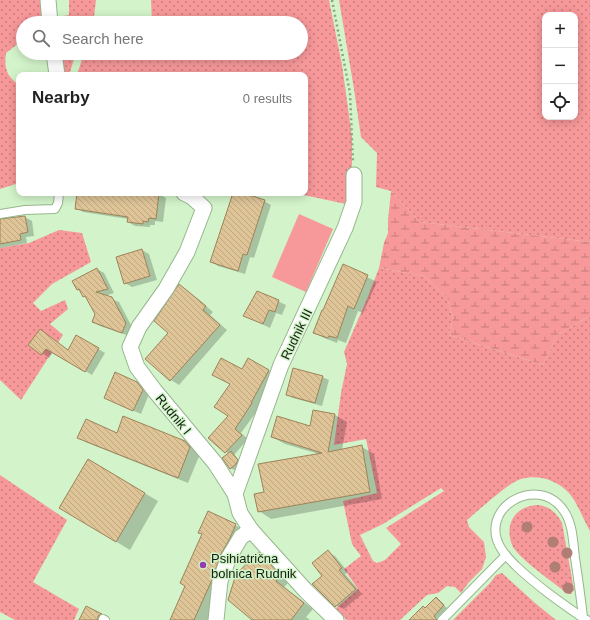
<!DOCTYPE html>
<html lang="en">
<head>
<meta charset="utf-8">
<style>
	:root { --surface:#fff; --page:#f6f6f6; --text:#222; --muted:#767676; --line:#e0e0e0 }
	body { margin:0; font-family:Arial,sans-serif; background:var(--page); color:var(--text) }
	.controls { position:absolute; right:12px; top:12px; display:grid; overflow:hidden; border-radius:8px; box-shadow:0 2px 10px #0003 }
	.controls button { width:36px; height:36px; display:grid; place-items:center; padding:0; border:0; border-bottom:1px solid var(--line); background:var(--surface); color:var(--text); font:20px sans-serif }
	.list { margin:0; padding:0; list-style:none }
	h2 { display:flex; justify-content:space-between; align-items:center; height:52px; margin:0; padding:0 16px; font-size:17px }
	h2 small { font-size:13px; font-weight:400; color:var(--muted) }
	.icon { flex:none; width:22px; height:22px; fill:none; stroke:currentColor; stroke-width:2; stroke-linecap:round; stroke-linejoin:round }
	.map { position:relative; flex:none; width:590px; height:620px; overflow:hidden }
	.search { position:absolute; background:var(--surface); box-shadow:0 2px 10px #0003; left:16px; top:16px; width:292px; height:44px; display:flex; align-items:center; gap:10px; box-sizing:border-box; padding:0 14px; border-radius:22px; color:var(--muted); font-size:15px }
	.panel { position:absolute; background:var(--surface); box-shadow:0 2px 10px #0003; left:16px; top:72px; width:292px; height:124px; border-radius:8px }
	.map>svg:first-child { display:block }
</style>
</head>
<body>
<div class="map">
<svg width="590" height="620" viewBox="0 0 590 620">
	<defs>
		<pattern id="green-dots" width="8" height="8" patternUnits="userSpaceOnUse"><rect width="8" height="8" fill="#f7989a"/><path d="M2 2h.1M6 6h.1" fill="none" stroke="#c77b7c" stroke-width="1.8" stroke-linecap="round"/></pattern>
		<pattern id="wetland-marsh" width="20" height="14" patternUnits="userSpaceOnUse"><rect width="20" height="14" fill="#f7989a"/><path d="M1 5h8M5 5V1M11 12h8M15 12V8" fill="none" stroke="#c77b7c"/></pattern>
		<pattern id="building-back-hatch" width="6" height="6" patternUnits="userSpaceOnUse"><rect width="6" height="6" fill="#dfc498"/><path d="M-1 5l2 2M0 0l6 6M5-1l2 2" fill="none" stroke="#bea882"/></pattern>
	</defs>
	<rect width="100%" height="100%" fill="#d3f4ca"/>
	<g fill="url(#green-dots)" fill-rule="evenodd">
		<path d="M0 0H45L47 23H23V44L20 42 6 53C4 69 7 76 19 85L18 134 19 183 0 189Z"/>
		<path d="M69 0H96L94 17 102 21V23H58V17L69 15Z"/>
		<path d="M151 0H329L342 65 352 137V164L346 204 294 193H305V75H77L84 53H301V23H119V16L152 22Z"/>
		<path d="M339 0H590V242L420 222 391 191 376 187 377 153 361 137 354 89ZM545 15H575V117H545Z"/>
		<path d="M59 53H76L69 75H62Z"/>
		<path d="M59 230 82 233 91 262 52 284 33 303 41 311 65 300 68 309 50 324 63 335 21 400 0 380V248L29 243Z"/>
		<path d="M379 268 424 276 447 298 453 317 449 335 543 365 557 335 590 316V531C583 519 578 504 569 493 557 480 538 474 521 479 509 482 478 511 467 520L469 527 484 542 486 557 482 569 469 582 461 593 455 587 447 586 438 593 427 595 400 620H347L335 609 358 589 344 569 361 556 352 544 343 501 377 493 366 439 334 445 341 393 347 364 344 352 367 299ZM441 488 444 491 386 528 401 544 385 560 377 563 373 561 360 535 383 524Z"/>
		<path d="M0 475 67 520 33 582 79 609 74 620H15L0 612Z"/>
		<path d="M538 505C549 506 557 513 562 523L574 590 571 594H568C554 583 521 560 513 547 509 539 508 528 512 520 518 509 526 506 538 505Z"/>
		<path d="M502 573 535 603 556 620H453L490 583 496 575Z"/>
	</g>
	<path fill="url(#wetland-marsh)" d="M391 191 420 222 590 242V316L557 335 543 365 449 335 453 317 447 298 424 276 379 268 384 243 388 233V220Z"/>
	<path fill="#f7989a" d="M299 214 333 229 306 292 272 277Z"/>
	<g fill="#0003">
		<path d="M78 193 159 194 166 198 163 222 155 221V225H150V227L135 226 128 222V219L83 212 76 208Z"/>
		<path d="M234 193H240L264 201 271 205 254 258 250 257 245 274 218 266 212 262Z"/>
		<path d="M25 217 32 221 34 236 26 237 27 243 0 248V220Z"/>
		<path d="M142 250 149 254 157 280 132 287 125 283Z"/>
		<path d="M344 266 377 282 363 313 358 311 346 343 338 340 337 343 324 338 315 333Z"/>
		<path d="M97 269 104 273 114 293 104 296 119 302 132 327 129 336 100 326 93 322 96 313 88 299 78 290Z"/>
		<path d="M179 285 187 290 213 312 210 315 227 330 179 385 171 380 170 333Z"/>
		<path d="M258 292 286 305 282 315 276 313 270 328 245 316Z"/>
		<path d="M77 336 105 353 92 375 53 352 49 358 30 344 68 351Z"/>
		<path d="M249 360 276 375 258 408H259L241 433 248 439 234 455 240 462 239 466 234 470 230 468 229 454 210 438 229 416 243 370Z"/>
		<path d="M322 377 329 380 322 406 293 398 287 395Z"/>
		<path d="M137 383 144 387 149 394 141 414 112 401Z"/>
		<path d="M335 415 347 422 342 450 362 447 374 454 382 499 271 519 259 511 265 493 319 454 285 444 272 437 311 427Z"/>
		<path d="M117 434 184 442 194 447 200 454 188 483 88 443 78 438Z"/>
		<path d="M88 460 158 501 130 550 60 508Z"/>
		<path d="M235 525 242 529 209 620H175Z"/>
		<path d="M328 552 335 556 348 572 345 574 362 594 344 609 335 605 323 576Z"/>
		<path d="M259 554 268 559 289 582 284 587 313 609 306 617 310 620H254Z"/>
		<path d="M436 598 447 608 435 620H420L426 609Z"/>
		<path d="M98 613 107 618 106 620H80Z"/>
	</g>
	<g fill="url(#building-back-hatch)" stroke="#9d8359">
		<path d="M77 193H159L156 219 149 218 148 222 143 221V224L127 222 128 217 75 209Z"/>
		<path d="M233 193H243L265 200 247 255 243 254 238 271 210 262Z"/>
		<path d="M25 216 28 232 20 234 21 240 0 244V219Z"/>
		<path d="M142 249 150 276 124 284 116 257Z"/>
		<path d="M343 264 368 275 354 309 348 306 337 338 329 336 328 338 313 333 322 310H323Z"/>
		<path d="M97 268 108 289 96 292 112 297 126 323 122 333 92 322 95 314 85 296 83 297 79 289 77 290 72 281Z"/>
		<path d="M179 284 206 306 203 310 220 325 170 381 145 359 168 333 154 321Z"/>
		<path d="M257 291 279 300 275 312 269 310 263 324 243 316Z"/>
		<path d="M40 329 68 350 76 335 99 348 85 372 46 349 41 355 28 345Z"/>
		<path d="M221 358 242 369 248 358 269 370 251 403H252L235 429 242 435 225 453 208 438 228 416 214 407 230 384 212 375Z"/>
		<path d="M293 368 323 376 315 403 286 395Z"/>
		<path d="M115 372 137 382 143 390 133 411 104 398Z"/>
		<path d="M313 410 335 414 328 452 362 445 370 492 258 512 254 494 264 492 258 464 322 453 271 437 277 416 310 426Z"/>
		<path d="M123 416 185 441 190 447 178 478 77 438 86 419 117 433Z"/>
		<path d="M231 451 238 460 236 464 230 469 222 458Z"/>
		<path d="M88 459 145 493 116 542 59 508Z"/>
		<path d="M208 511 236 524 230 538 221 554 211 582 194 620H170L185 586 180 583 202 534 198 533Z"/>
		<path d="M328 550 342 568 339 570 356 589 335 607 312 584 322 576 312 563Z"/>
		<path d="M259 552 281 576 276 581 304 603 291 620H252L228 600 236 574Z"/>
		<path d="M436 597 444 605 434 616 437 620H409L423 606 425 608Z"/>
		<path d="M86 606 102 614 98 616V620H79Z"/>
	</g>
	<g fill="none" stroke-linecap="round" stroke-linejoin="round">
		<defs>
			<g id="lane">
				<path d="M0 214 25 210 55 209 58 203 59 193"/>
				<path d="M583 618C581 598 578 578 575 558 573 542 573 524 564 511 538 472 475 509 502 550 506 556 511 561 516 566 537 586 560 602 583 618L587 620"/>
				<path d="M103 619 105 620"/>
				<path d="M442 620 506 555"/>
			</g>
			<g id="street">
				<path d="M48 0 50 23"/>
				<path d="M54 53 57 75"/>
				<path d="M184 193 192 197 204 208 187 252 166 289 139 327 130 347 137 367 155 391 215 463 235 494 240 513 251 530 306 591 336 620"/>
				<path d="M235 494 281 365 345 228 354 202V175"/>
				<path d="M216 620 220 581 229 557 241 537 251 530"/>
			</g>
		</defs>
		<use href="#lane" stroke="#97b68e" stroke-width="10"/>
		<use href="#street" stroke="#97b68e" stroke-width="17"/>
		<path stroke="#8ba484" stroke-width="2.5" stroke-dasharray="2 3" stroke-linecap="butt" d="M332 0 350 93 353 162"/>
		<use href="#lane" stroke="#fff" stroke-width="8"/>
		<use href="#street" stroke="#fff" stroke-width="15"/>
	</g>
	<g fill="#b17e75">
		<circle cx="527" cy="527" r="5.5"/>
		<circle cx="553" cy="542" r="5.5"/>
		<circle cx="567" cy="553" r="5.5"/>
		<circle cx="555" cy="567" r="5.5"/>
		<circle cx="568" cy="588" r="5.5"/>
	</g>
	<circle fill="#943eaa" stroke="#d3f4ca" stroke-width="1.5" cx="203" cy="565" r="4"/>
	<g text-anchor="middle" stroke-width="3" stroke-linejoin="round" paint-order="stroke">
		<g font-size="13" fill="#131f10" stroke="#d3f4ca">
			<text transform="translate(296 334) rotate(-64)" y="5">Rudnik III</text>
			<text transform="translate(174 414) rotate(51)" y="5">Rudnik I</text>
		</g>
		<g font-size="13" fill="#131f10" stroke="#d3f4ca" text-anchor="start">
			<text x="211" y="563">Psihiatrična<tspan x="211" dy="15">bolnica Rudnik</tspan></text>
		</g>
	</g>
</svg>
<div class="controls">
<button>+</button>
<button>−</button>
<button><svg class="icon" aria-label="locate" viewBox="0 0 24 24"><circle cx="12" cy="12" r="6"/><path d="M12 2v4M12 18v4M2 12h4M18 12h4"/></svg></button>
</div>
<div class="search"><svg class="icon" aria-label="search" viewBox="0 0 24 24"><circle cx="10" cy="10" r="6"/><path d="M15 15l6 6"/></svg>Search here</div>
<section class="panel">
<h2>Nearby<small>0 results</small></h2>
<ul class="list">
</ul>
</section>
</div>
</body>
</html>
